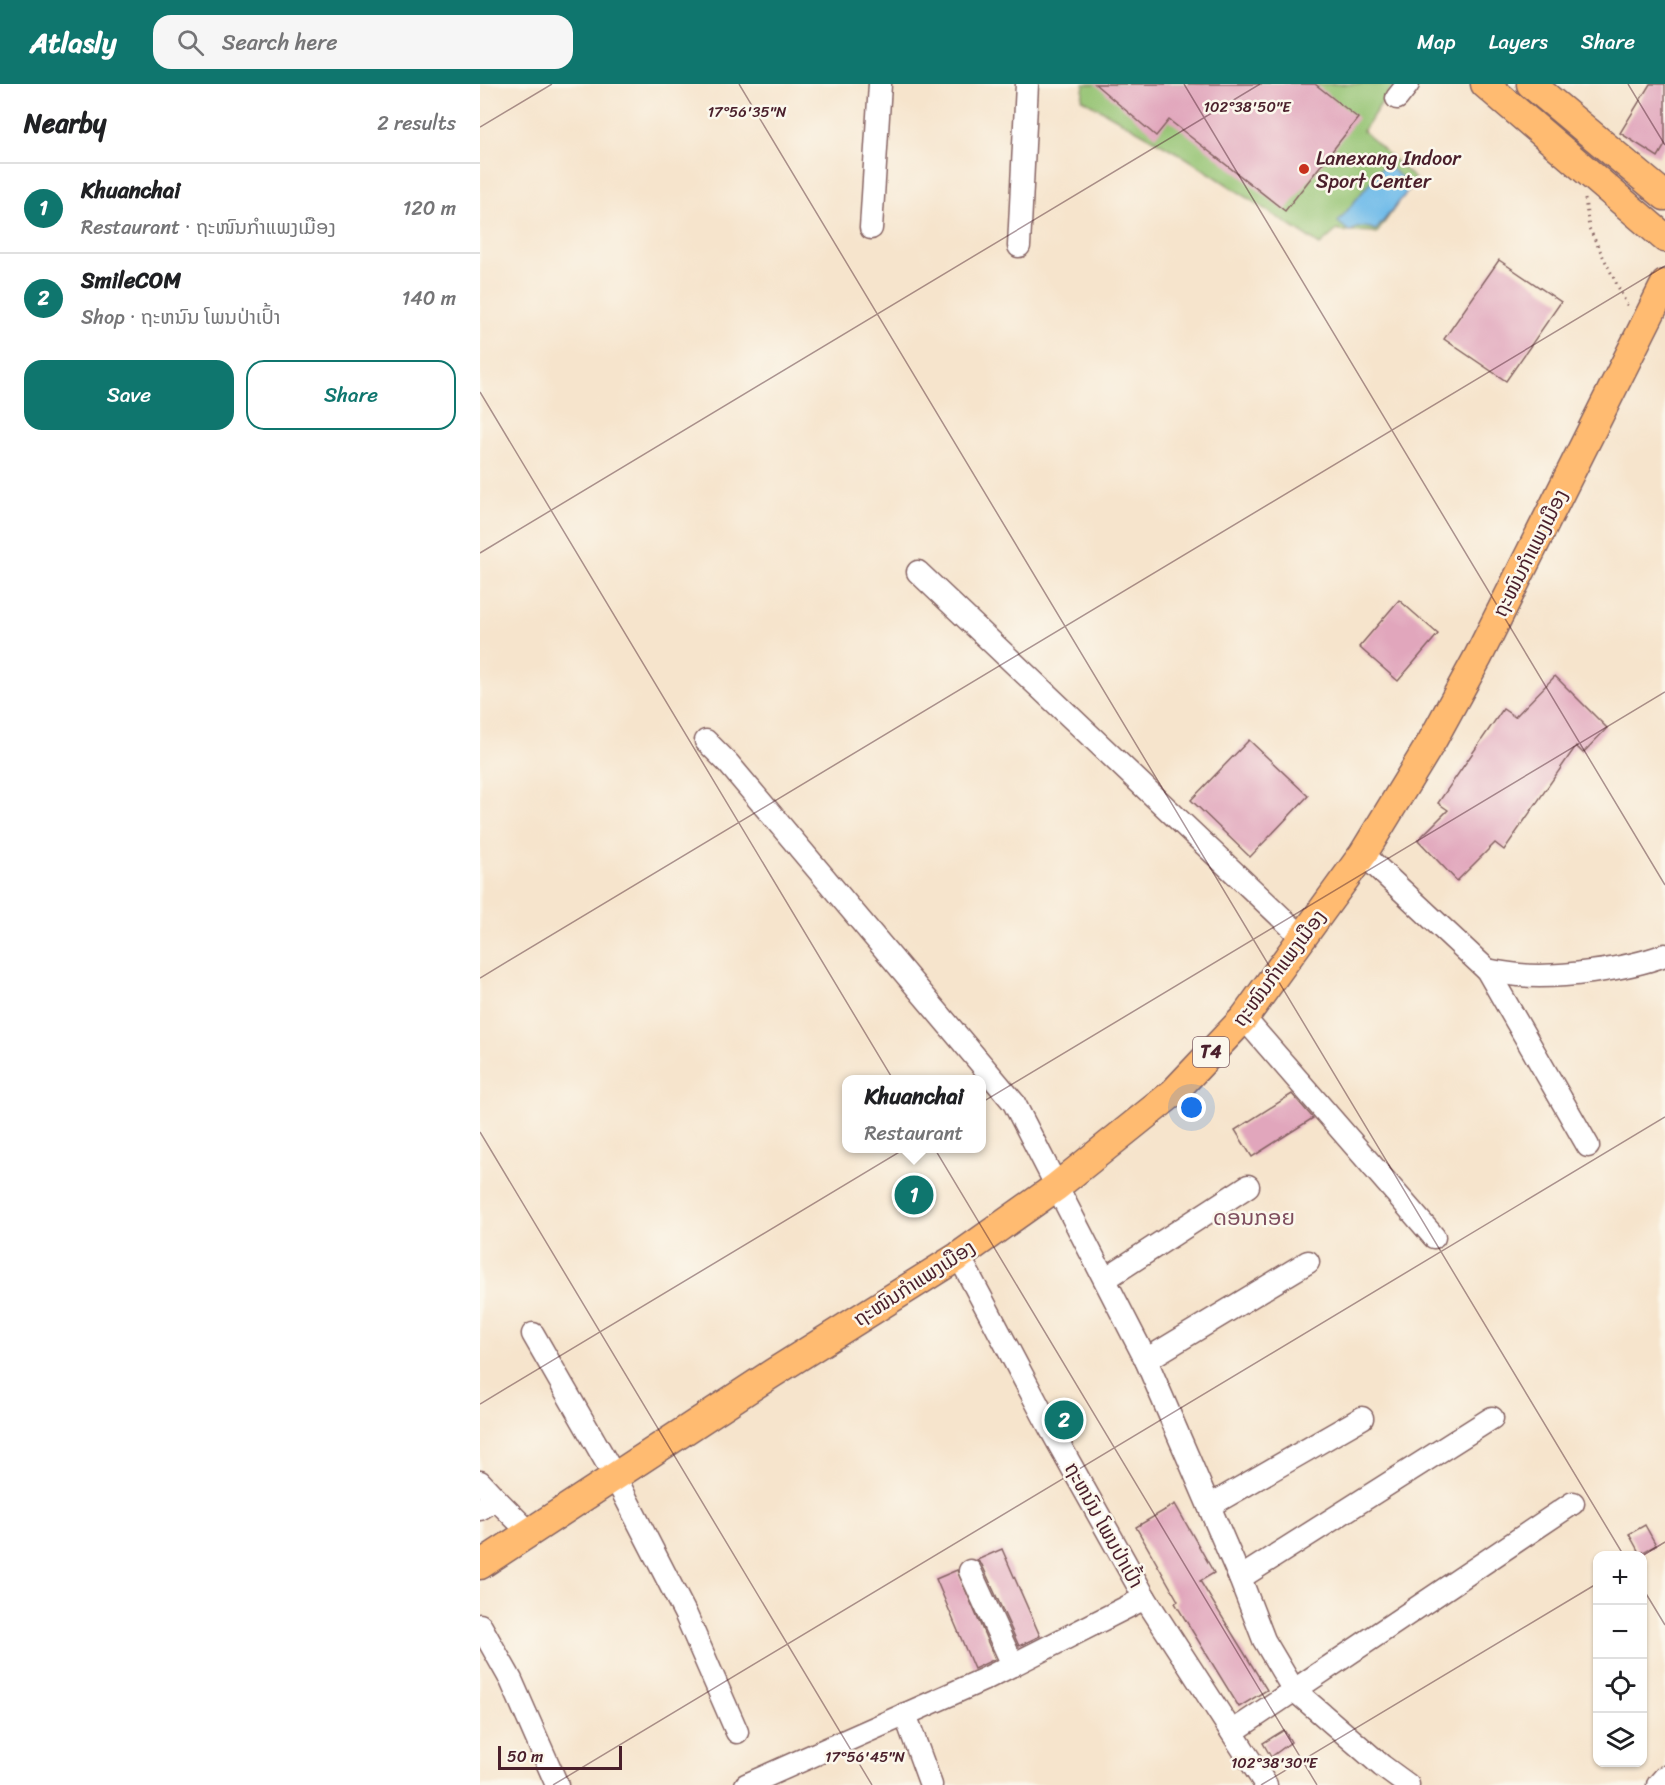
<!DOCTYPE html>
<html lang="en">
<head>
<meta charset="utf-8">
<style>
	:root { --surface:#fff; --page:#f6f6f6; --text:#202124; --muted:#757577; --line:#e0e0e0; --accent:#0f766e }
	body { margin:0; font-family:Sriracha,"Noto Sans Lao",sans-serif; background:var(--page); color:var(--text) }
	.controls { position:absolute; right:18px; bottom:18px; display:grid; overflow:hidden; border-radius:12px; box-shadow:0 2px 4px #0004 }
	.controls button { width:54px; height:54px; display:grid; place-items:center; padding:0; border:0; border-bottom:2px solid var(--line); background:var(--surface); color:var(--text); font:30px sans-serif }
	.scale { position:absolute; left:18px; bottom:15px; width:124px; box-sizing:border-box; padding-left:6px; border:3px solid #4a1f2b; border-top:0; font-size:16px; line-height:21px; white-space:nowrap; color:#4a1f2b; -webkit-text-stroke:4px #fbf7ec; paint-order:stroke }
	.you { position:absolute; left:712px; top:1024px; width:21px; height:21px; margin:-15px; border:4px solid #fff; border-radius:50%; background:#1a73e8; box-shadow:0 0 0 9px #1a73e833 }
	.badge { display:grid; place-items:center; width:39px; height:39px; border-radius:50%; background:var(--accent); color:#fff; font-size:20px; font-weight:700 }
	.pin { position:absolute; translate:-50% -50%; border:3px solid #fff; box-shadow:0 2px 6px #0006 }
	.popup { position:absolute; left:362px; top:991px; width:144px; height:78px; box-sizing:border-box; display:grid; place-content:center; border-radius:12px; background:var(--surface); filter:drop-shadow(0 2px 4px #0005); font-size:20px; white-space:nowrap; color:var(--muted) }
	.popup b { font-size:22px; color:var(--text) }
	.popup::after { content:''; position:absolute; left:50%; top:100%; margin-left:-12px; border:12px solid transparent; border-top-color:var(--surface) }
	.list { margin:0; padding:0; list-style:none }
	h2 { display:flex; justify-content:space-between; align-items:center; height:78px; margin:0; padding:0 24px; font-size:26px }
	h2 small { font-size:20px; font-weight:400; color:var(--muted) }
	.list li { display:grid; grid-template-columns:39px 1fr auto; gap:18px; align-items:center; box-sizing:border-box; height:90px; padding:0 24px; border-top:2px solid var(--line) }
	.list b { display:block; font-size:22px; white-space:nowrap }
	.list p { margin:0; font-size:20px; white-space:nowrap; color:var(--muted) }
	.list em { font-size:20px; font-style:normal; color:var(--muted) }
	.actions { display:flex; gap:12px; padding:18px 24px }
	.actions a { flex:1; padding:14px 0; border:2px solid var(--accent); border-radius:18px; text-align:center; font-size:21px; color:var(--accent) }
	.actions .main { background:var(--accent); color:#fff }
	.icon { flex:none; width:33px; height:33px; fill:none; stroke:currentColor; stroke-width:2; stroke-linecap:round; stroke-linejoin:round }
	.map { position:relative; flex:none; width:1185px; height:1701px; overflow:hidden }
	header { display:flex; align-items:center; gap:36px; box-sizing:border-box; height:84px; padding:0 30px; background:var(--accent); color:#fff }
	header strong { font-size:28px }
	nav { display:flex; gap:33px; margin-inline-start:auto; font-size:21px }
	.search { width:420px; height:54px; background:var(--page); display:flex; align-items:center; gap:15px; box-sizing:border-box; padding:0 21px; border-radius:18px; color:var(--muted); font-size:22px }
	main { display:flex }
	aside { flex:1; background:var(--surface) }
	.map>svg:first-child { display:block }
</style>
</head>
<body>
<header>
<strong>Atlasly</strong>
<div class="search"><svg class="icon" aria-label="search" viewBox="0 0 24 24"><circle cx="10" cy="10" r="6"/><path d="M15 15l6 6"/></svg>Search here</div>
<nav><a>Map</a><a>Layers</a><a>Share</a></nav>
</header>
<main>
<aside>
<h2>Nearby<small>2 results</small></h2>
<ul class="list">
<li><span class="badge">1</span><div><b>Khuanchai</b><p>Restaurant · ຖະໜົນກຳແພງເມືອງ</p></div><em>120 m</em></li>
<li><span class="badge">2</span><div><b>SmileCOM</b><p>Shop · ຖະຫນົນ ໂພນປ່າເປົ້າ</p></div><em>140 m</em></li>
</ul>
<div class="actions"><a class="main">Save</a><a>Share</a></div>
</aside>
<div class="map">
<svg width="1185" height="1701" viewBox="0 0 1185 1701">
	<rect width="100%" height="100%" fill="#fbf7ec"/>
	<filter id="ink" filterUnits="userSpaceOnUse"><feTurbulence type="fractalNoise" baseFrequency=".0167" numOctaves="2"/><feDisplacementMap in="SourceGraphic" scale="12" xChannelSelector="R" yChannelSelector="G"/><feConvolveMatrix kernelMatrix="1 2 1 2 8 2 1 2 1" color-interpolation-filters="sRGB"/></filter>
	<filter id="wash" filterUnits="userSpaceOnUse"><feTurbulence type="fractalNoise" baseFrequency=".008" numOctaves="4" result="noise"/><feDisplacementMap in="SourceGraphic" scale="24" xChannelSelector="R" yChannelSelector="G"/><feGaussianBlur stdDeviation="1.35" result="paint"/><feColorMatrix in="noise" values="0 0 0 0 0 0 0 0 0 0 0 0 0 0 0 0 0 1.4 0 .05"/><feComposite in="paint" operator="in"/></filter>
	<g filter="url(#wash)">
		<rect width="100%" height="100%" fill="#f6e4cc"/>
		<path fill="#94c372" stroke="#6f714e" stroke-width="1.5" d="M604 0H914L883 47 935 95 897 149C882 145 872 151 857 146L840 161 708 75 602 15Z"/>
		<path fill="#6fbbe9" stroke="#5c6d8a" stroke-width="1.5" d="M905 80 932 102 896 146C887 142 878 141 870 148L858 138Z"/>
		<g id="blocks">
			<g fill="#e1a6bc">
				<path d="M615 0H835L878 34 805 127 689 36 676 52Z"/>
				<path d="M1170 0H1185V61L1178 73 1140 49Z"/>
				<path d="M1019 176 1081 218 1026 297 964 255Z"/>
				<path d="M919 516 958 550 918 597 879 563Z"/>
				<path d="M1075 592 1127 644 1103 669 1096 662 1024 766 1015 759 977 797 938 756 968 726 958 719 1023 625 1035 633Z"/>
				<path d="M769 656 828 712 770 773 711 716Z"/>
				<path d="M812 1010 833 1034 772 1073 755 1046Z"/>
				<path d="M695 1420 734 1489 720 1497 787 1606 759 1623 695 1519 698 1517 656 1443Z"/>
				<path d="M1165 1441 1176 1461 1160 1470 1149 1450Z"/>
				<path d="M522 1465 560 1552 539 1562 502 1481 497 1476Z"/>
				<path d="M477 1486 515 1575 494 1585 456 1495Z"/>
				<path d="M804 1646 811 1658 791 1673 783 1659Z"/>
			</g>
		</g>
	</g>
	<g filter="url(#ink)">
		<use href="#blocks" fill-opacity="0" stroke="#866463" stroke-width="1.5"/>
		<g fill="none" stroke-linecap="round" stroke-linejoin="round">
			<defs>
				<g id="minor">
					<path d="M917 14 928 0"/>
					<path d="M391 144 400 0"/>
					<path d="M539 162 547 0"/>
					<path d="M438 488 823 854"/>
					<path d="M226 657 248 679 534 1019 666 1276 760 1494 784 1556 813 1605 902 1682 928 1701"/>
					<path d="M883 770 1007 886 1108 1062"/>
					<path d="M1007 886C1017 888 1028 890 1039 891 1079 895 1147 885 1185 871"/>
					<path d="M764 934 954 1153"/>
					<path d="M479 1172 570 1344 665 1514 786 1701"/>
					<path d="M625 1195 768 1102"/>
					<path d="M53 1250 135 1393 206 1531 257 1648"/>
					<path d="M666 1276 828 1178"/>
					<path d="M0 1398 16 1415"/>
					<path d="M729 1422 882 1334"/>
					<path d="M0 1425 16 1415 50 1449"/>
					<path d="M490 1487 533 1581"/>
					<path d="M760 1494 1012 1334"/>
					<path d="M0 1541 31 1596 77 1701"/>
					<path d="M425 1630 451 1701"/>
					<path d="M752 1648 1093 1419"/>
					<path d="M266 1701 505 1595 665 1514"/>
					<path d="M1178 1701 1185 1693"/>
				</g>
				<g id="major">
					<path d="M1005 0 1185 154"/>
					<path d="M1051 0 1185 112"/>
					<path d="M0 1481 293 1289 479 1172 576 1103 693 1009 764 934 883 770 952 657 998 573 1185 200"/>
				</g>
			</defs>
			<use href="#minor" stroke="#866463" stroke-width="25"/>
			<use href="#major" stroke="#866463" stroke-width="31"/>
			<path stroke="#866463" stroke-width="3" stroke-dasharray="1.5 4.5" stroke-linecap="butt" d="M1105 115 1109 144 1149 225"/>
			<use href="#minor" stroke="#fff" stroke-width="22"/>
			<use href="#major" stroke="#ffbb71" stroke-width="28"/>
		</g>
	</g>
	<path fill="none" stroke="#4a1f2b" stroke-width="1.5" stroke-opacity="0.45" d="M259 0 1144 1472M704 0 1185 801M1148 0 1185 61M0 43 72 0M0 308 837 1701M0 469 780 0M0 894 1185 182M0 1048 392 1701M0 1320 1185 608M1162 1472 1185 1458M1162 1503 1185 1541M73 1701 1185 1033M781 1701 1118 1499"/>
	<circle fill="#c8321e" stroke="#fbf7ec" stroke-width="2" cx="824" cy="85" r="6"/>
	<g text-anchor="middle" stroke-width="5" stroke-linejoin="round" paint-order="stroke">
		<rect fill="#fbf7ec" stroke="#7f6065" stroke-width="1.5" x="713" y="953" width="36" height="30" rx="4.5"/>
		<g font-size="18" font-weight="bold" fill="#4a1f2b">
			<text x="731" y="974">T4</text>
		</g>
		<g font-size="20" fill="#4a1f2b" stroke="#fbf7ec" text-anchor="start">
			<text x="836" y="81">Lanexang Indoor<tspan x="836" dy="23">Sport Center</tspan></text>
		</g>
		<g font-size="20" fill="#4a1f2b" stroke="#fbf7ec">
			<text transform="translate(1050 469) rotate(-63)" y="7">ຖະໜົນກຳແພງເມືອງ</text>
			<text transform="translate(799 884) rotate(-53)" y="7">ຖະໜົນກຳແພງເມືອງ</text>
			<text transform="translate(434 1199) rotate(-33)" y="7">ຖະໜົນກຳແພງເມືອງ</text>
			<text transform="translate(624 1441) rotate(61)" y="7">ຖະຫນົນ ໂພນປ່າເປົ້າ</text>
		</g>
		<g font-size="22" fill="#7f4e5e" stroke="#fbf7ec">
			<text x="774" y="1141">ດອນກອຍ</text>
		</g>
	</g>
	<g font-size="15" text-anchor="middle" fill="#4a1f2b" stroke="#fbf7ec" stroke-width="5" stroke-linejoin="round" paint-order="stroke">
		<text x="767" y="28">102°38'50"E</text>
		<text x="267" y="33">17°56'35"N</text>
		<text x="385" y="1678">17°56'45"N</text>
		<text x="794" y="1684">102°38'30"E</text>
	</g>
</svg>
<div class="controls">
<button>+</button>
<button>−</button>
<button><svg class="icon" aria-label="locate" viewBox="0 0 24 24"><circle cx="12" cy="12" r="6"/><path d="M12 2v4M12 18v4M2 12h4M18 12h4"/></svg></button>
<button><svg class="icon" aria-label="layers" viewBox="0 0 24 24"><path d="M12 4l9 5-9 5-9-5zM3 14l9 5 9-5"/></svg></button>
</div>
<div class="scale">50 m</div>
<div class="you"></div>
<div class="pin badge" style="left:434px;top:1111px">1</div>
<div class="popup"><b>Khuanchai</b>Restaurant</div>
<div class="pin badge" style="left:584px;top:1336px">2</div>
</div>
</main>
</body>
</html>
